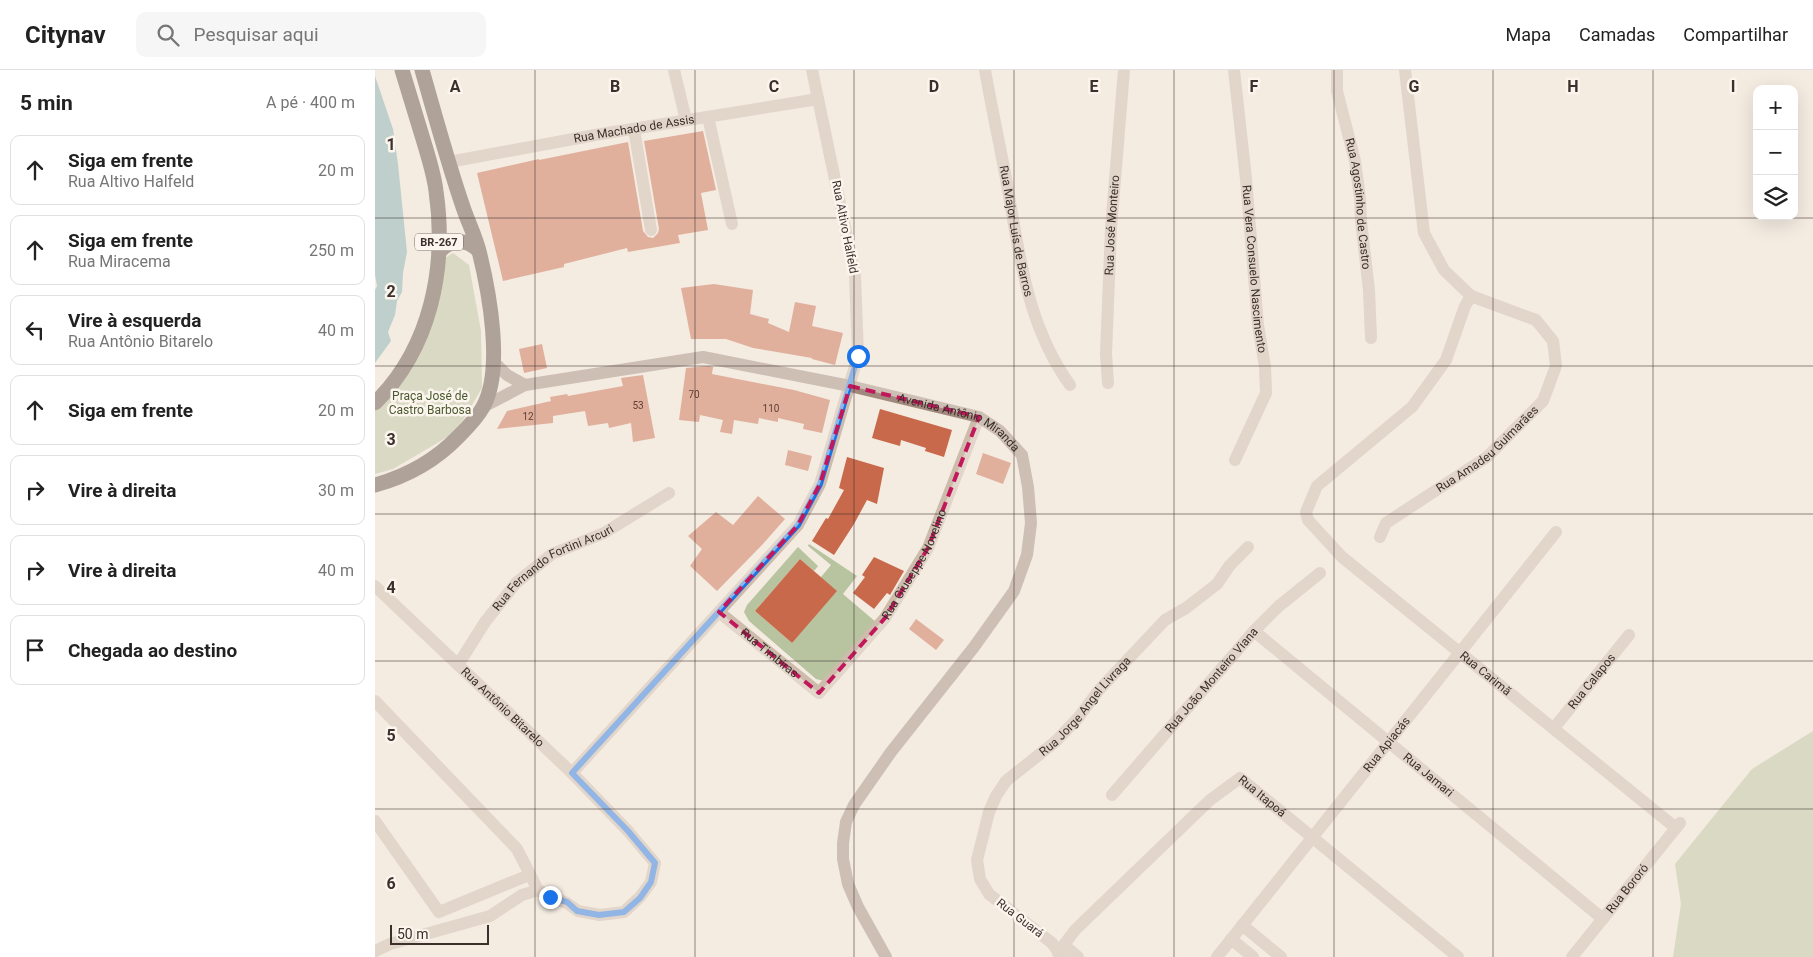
<!DOCTYPE html>
<html lang="pt">
<head>
<meta charset="utf-8">
<style>
	:root { --surface:#fff; --page:#f6f6f6; --text:#222; --muted:#767676; --line:#e0e0e0 }
	body { margin:0; font-family:Roboto,sans-serif; background:var(--page); color:var(--text) }
	.controls { position:absolute; right:15px; top:15px; display:grid; overflow:hidden; border-radius:10px; box-shadow:0 5px 20px #0002 }
	.controls button { width:45px; height:45px; display:grid; place-items:center; padding:0; border:0; border-bottom:1px solid var(--line); background:var(--surface); color:var(--text); font:25px sans-serif }
	.scale { position:absolute; left:15px; bottom:12px; width:99px; box-sizing:border-box; padding-left:5px; border:2px solid #3b302b; border-top:0; font-size:14px; line-height:18px; white-space:nowrap; color:#3b302b; -webkit-text-stroke:4px #fbf5ee; paint-order:stroke }
	.stop { position:absolute; width:15px; height:15px; margin:-11px; border:4px solid #1a73e8; border-radius:50%; background:#fff }
	.stop.end { background:#1a73e8; border-color:#fff; box-shadow:0 1px 5px #0008 }
	.list { margin:0; padding:0; list-style:none }
	h2 { display:flex; justify-content:space-between; align-items:center; height:65px; margin:0; padding:0 20px; font-size:21px }
	h2 small { font-size:16px; font-weight:400; color:var(--muted) }
	.list li { display:grid; grid-template-columns:32px 1fr auto; gap:15px; align-items:center; box-sizing:border-box; height:70px; margin:0 10px 10px; padding:0 10px; border:1px solid var(--line); border-radius:10px }
	.list b { display:block; font-size:19px; white-space:nowrap }
	.list p { margin:0; font-size:16px; white-space:nowrap; color:var(--muted) }
	.list em { font-size:16px; font-style:normal; color:var(--muted) }
	.icon { flex:none; width:28px; height:28px; fill:none; stroke:currentColor; stroke-width:2; stroke-linecap:round; stroke-linejoin:round }
	.map { position:relative; flex:none; width:1438px; height:887px; overflow:hidden }
	header { display:flex; align-items:center; gap:30px; box-sizing:border-box; height:70px; padding:0 25px; background:var(--surface); border-bottom:1px solid var(--line) }
	header strong { font-size:24px }
	nav { display:flex; gap:28px; margin-inline-start:auto; font-size:18px }
	.search { width:350px; height:45px; background:var(--page); display:flex; align-items:center; gap:12px; box-sizing:border-box; padding:0 18px; border-radius:10px; color:var(--muted); font-size:19px }
	main { display:flex }
	aside { flex:1; background:var(--surface) }
	.map>svg:first-child { display:block }
</style>
</head>
<body>
<header>
<strong>Citynav</strong>
<div class="search"><svg class="icon" aria-label="search" viewBox="0 0 24 24"><circle cx="10" cy="10" r="6"/><path d="M15 15l6 6"/></svg>Pesquisar aqui</div>
<nav><a>Mapa</a><a>Camadas</a><a>Compartilhar</a></nav>
</header>
<main>
<aside>
<h2>5 min<small>A pé · 400 m</small></h2>
<ul class="list">
<li><svg class="icon" aria-label="ahead" viewBox="0 0 24 24"><path d="M12 20V5M6 11l6-6 6 6"/></svg><div><b>Siga em frente</b><p>Rua Altivo Halfeld</p></div><em>20 m</em></li>
<li><svg class="icon" aria-label="ahead" viewBox="0 0 24 24"><path d="M12 20V5M6 11l6-6 6 6"/></svg><div><b>Siga em frente</b><p>Rua Miracema</p></div><em>250 m</em></li>
<li><svg class="icon" aria-label="left" viewBox="0 0 24 24"><path d="M17 20v-9H6M10 6l-5 5 5 5"/></svg><div><b>Vire à esquerda</b><p>Rua Antônio Bitarelo</p></div><em>40 m</em></li>
<li><svg class="icon" aria-label="ahead" viewBox="0 0 24 24"><path d="M12 20V5M6 11l6-6 6 6"/></svg><div><b>Siga em frente</b></div><em>20 m</em></li>
<li><svg class="icon" aria-label="right" viewBox="0 0 24 24"><path d="M7 20v-9h11M14 6l5 5-5 5"/></svg><div><b>Vire à direita</b></div><em>30 m</em></li>
<li><svg class="icon" aria-label="right" viewBox="0 0 24 24"><path d="M7 20v-9h11M14 6l5 5-5 5"/></svg><div><b>Vire à direita</b></div><em>40 m</em></li>
<li><svg class="icon" aria-label="arrive" viewBox="0 0 24 24"><path d="M6 21V4h12l-3 4 3 4H6"/></svg><div><b>Chegada ao destino</b></div></li>
</ul>
</aside>
<div class="map">
<svg width="1438" height="887" viewBox="0 0 1438 887">
	<rect width="100%" height="100%" fill="#f4ebe1"/>
	<g fill="#b8c4a0">
		<path d="M78 183 94 195 106 261 107 318 81 362 18 399 0 404V341L5 338 35 299 70 188Z"/>
		<path d="M434 474 482 506 468 524 502 553 449 611 441 609 374 551 369 542 372 535 423 477 443 496 439 501 425 489 380 541 417 573 446 507 456 495 433 476Z"/>
		<path d="M1438 661V887H1298L1306 834 1300 794 1377 699Z"/>
	</g>
	<path fill="#7fb0b2" d="M0 6 18 59 23 94 32 182 28 203 27 222 22 231 20 245 13 262 16 271 0 293V220L2 216 0 205Z"/>
	<g fill="#c8694b">
		<path d="M328 61 341 120 326 123 333 160 303 165 305 173 253 182 252 178 189 194V197L128 211 102 103 164 89V90L253 72 268 161 273 167 278 168 283 163 284 159 269 71Z"/>
		<path d="M339 214 378 220 375 244 394 249 393 253 414 262 420 232 441 236 437 256 468 263 460 295 437 289V288L378 278 351 269H316L306 218Z"/>
		<path d="M167 274 172 298 149 303 144 279Z"/>
		<path d="M334 296 338 297 337 304 419 320 455 330 447 363 428 359 429 354 403 348V352L384 348 383 354 359 350 357 364 345 362 348 350 325 345 324 352 304 350 311 298Z"/>
		<path d="M268 305 280 368 258 372 256 353 234 358 233 353 213 356 210 341 178 346V353L122 359 132 341 176 331 175 327 192 324 193 326 248 316 246 308Z"/>
		<path d="M505 339 577 360 569 387 550 381 551 378 526 370 525 376 497 368Z"/>
		<path d="M413 380 437 386 433 401 410 395Z"/>
		<path d="M608 383 636 393 628 414 601 404Z"/>
		<path d="M472 387 509 398 502 434 492 430 479 454 459 485 437 471 451 448 453 449 469 420 464 418Z"/>
		<path d="M383 426 410 449 386 476 342 521 315 496 327 479 313 466 341 442 358 455Z"/>
		<path d="M499 487 529 501 515 525 512 523 499 539 478 523 490 507 487 505Z"/>
		<path d="M425 489 462 521 417 573 380 541Z"/>
		<path d="M541 549 569 570 561 580 534 559Z"/>
	</g>
	<g fill="none" stroke-linecap="round" stroke-linejoin="round">
		<g stroke="#cdbbac" stroke-width="12">
			<path d="M299 0 311 50"/>
			<path id="s1" d="M610 0C617 40 626 80 633 120 645 189 653 257 695 315"/>
			<path id="s2" d="M859 0 871 109 883 255 890 297 891 323 860 390"/>
			<path id="s3" d="M962 0V21L980 91 985 128 986 151 994 220 996 268"/>
			<path d="M333 47 357 154"/>
			<path d="M259 59 276 160"/>
			<path id="s4" d="M74 92 220 65 443 29"/>
			<path id="s5" d="M1096 226 1090 236 1071 290 1037 337 942 416 931 442 933 450 967 487 1301 758"/>
			<path id="s6" d="M733 313 731 284 736 158 749 0"/>
			<path id="s7" d="M1005 467 1011 453 1112 387 1168 331 1181 296 1178 271 1161 250 1096 226 1069 200 1049 163 1030 0"/>
			<path id="s8" d="M0 516 197 703 253 761 280 793 276 812 265 827 249 842 225 845 203 841 192 833 175 827 163 820 142 779 0 631"/>
			<path id="s9" d="M344 542 444 623 510 548 553 478 604 347"/>
			<path id="s10" d="M879 561 1228 849"/>
			<path id="s11" d="M83 595 110 552 141 513 177 484 229 463 294 423"/>
			<path id="s12" d="M1179 658 1254 565"/>
			<path d="M197 703 423 455 445 414 483 286 480 205 437 0"/>
			<path id="s13" d="M737 725 879 561 904 536 945 503"/>
			<path d="M0 751 64 842 154 805"/>
			<path d="M867 855 906 887"/>
			<path d="M856 869 878 887"/>
			<path d="M689 875 703 887"/>
			<path d="M0 881 15 874 115 846 147 825 163 820"/>
			<path id="s14" d="M683 883 700 860 835 730 865 708 1083 887"/>
			<path id="s15" d="M687 887 677 873 614 824 605 809 602 790 614 742 621 726 631 711 680 672 703 648 724 620 790 550 811 538 842 514 855 495 873 477"/>
			<path id="s16" d="M842 887 1181 462"/>
			<path id="s17" d="M1197 887 1305 753"/>
		</g>
		<g stroke="#a18a7d" stroke-width="12">
			<path d="M119 292 132 305 150 315"/>
			<path id="s18" d="M108 337 150 315 328 287 475 316 604 347 625 361 647 385 653 417 656 453 652 485 639 521 599 577 516 682 479 735 471 752 468 773V789L473 814 483 837 511 887"/>
		</g>
		<g stroke="#5c4a42" stroke-width="15">
			<path d="M64 182C76 169 90 168 103 180"/>
			<path d="M0 333C56 278 72 197 61 121 59 104 53 86 48 69 41 46 34 23 27 0"/>
			<path d="M0 415C33 406 60 391 84 366 92 358 102 348 108 337 129 300 114 221 104 181 100 165 92 150 87 134 72 90 60 45 47 0"/>
		</g>
	</g>
	<g fill="none" stroke-linecap="round" stroke-linejoin="round">
		<path stroke="#1a73e8" stroke-width="6" d="M175 827 192 832 202 841 224 845 249 842 265 828 276 812 280 793 253 761 197 703 423 455 445 414 483 286"/>
	</g>
	<path d="M0 0H1438V887H0ZM475 316 604 347 553 478 510 548 444 623 344 542 423 455 445 414Z" fill="#f4ebe1" fill-opacity=".55" fill-rule="evenodd"/>
	<path fill="none" stroke="#c2185b" stroke-width="4" stroke-dasharray="10 6" stroke-linejoin="round" d="M475 316 604 347 553 478 510 548 444 623 344 542 423 455 445 414Z"/>
	<path fill="none" stroke="#3b302b" stroke-width="1" stroke-opacity="0.55" d="M160 0V887M320 0V887M479 0V887M639 0V887M799 0V887M959 0V887M1118 0V887M1278 0V887M0 148H1438M0 296H1438M0 444H1438M0 591H1438M0 739H1438"/>
	<g text-anchor="middle" stroke-width="5" stroke-linejoin="round" paint-order="stroke">
		<g font-size="10" fill="#5e3e33">
			<text x="319" y="328">70</text>
			<text x="263" y="339">53</text>
			<text x="396" y="342">110</text>
			<text x="153" y="350">12</text>
		</g>
		<rect fill="#fbf5ee" stroke="#756b66" stroke-width="1" x="40" y="163.5" width="48" height="17" rx="4"/>
		<g font-size="11" font-weight="bold" fill="#3b302b">
			<text x="64" y="176">BR-267</text>
		</g>
		<g font-size="12" fill="#3b302b" stroke="#fbf5ee">
			<text dy="4" stroke="none"><textPath href="#s4" startOffset="188">Rua Machado de Assis</textPath></text>
			<text dy="4" stroke="none"><textPath href="#s3" startOffset="136">Rua Agostinho de Castro</textPath></text>
			<text dy="4" stroke="none"><textPath href="#s6" startOffset="158">Rua José Monteiro</textPath></text>
			<text transform="translate(470 157) rotate(79)" y="4">Rua Altivo Halfeld</text>
			<text dy="4" stroke="none"><textPath href="#s1" startOffset="164">Rua Major Luís de Barros</textPath></text>
			<text dy="4" stroke="none"><textPath href="#s2" startOffset="200">Rua Vera Consuelo Nascimento</textPath></text>
			<text dy="4" stroke="none"><textPath href="#s18" startOffset="494">Avenida Antônio Miranda</textPath></text>
			<text dy="4" stroke="none"><textPath href="#s7" startOffset="141">Rua Amadeu Guimarães</textPath></text>
			<text dy="4" stroke="none"><textPath href="#s9" startOffset="290">Rua Giuseppe Novelino</textPath></text>
			<text dy="4" stroke="none"><textPath href="#s11" startOffset="140">Rua Fernando Fortini Arcuri</textPath></text>
			<text dy="4" stroke="none"><textPath href="#s9" startOffset="65">Rua Timbiras</textPath></text>
			<text dy="4" stroke="none"><textPath href="#s5" startOffset="522">Rua Carimã</textPath></text>
			<text dy="4" stroke="none"><textPath href="#s13" startOffset="152">Rua João Monteiro Viana</textPath></text>
			<text dy="4" stroke="none"><textPath href="#s12" startOffset="60">Rua Calapos</textPath></text>
			<text dy="4" stroke="none"><textPath href="#s15" startOffset="328">Rua Jorge Angel Livraga</textPath></text>
			<text dy="4" stroke="none"><textPath href="#s8" startOffset="176">Rua Antônio Bitarelo</textPath></text>
			<text dy="4" stroke="none"><textPath href="#s16" startOffset="272">Rua Apiacás</textPath></text>
			<text dy="4" stroke="none"><textPath href="#s10" startOffset="226">Rua Jamari</textPath></text>
			<text dy="4" stroke="none"><textPath href="#s14" startOffset="282">Rua Itapoá</textPath></text>
			<text dy="4" stroke="none"><textPath href="#s17" startOffset="88">Rua Bororó</textPath></text>
			<text transform="translate(645 848) rotate(38)" y="4">Rua Guará</text>
		</g>
		<g font-size="12" fill="#4a5a2e" stroke="#fbf5ee">
			<text x="55" y="330">Praça José de<tspan x="55" dy="14">Castro Barbosa</tspan></text>
		</g>
	</g>
	<g font-size="16" text-anchor="middle" font-weight="bold" fill="#3b302b" stroke="#fbf5ee" stroke-width="5" stroke-linejoin="round" paint-order="stroke">
		<text x="80" y="22">A</text>
		<text x="240" y="22">B</text>
		<text x="399" y="22">C</text>
		<text x="559" y="22">D</text>
		<text x="719" y="22">E</text>
		<text x="879" y="22">F</text>
		<text x="1039" y="22">G</text>
		<text x="1198" y="22">H</text>
		<text x="1358" y="22">I</text>
		<text x="16" y="80">1</text>
		<text x="16" y="227">2</text>
		<text x="16" y="375">3</text>
		<text x="16" y="523">4</text>
		<text x="16" y="671">5</text>
		<text x="16" y="819">6</text>
	</g>
</svg>
<div class="controls">
<button>+</button>
<button>−</button>
<button><svg class="icon" aria-label="layers" viewBox="0 0 24 24"><path d="M12 4l9 5-9 5-9-5zM3 14l9 5 9-5"/></svg></button>
</div>
<div class="scale">50 m</div>
<div class="stop" style="left:483px;top:286px"></div>
<div class="stop end" style="left:175px;top:827px"></div>
</div>
</main>
</body>
</html>
